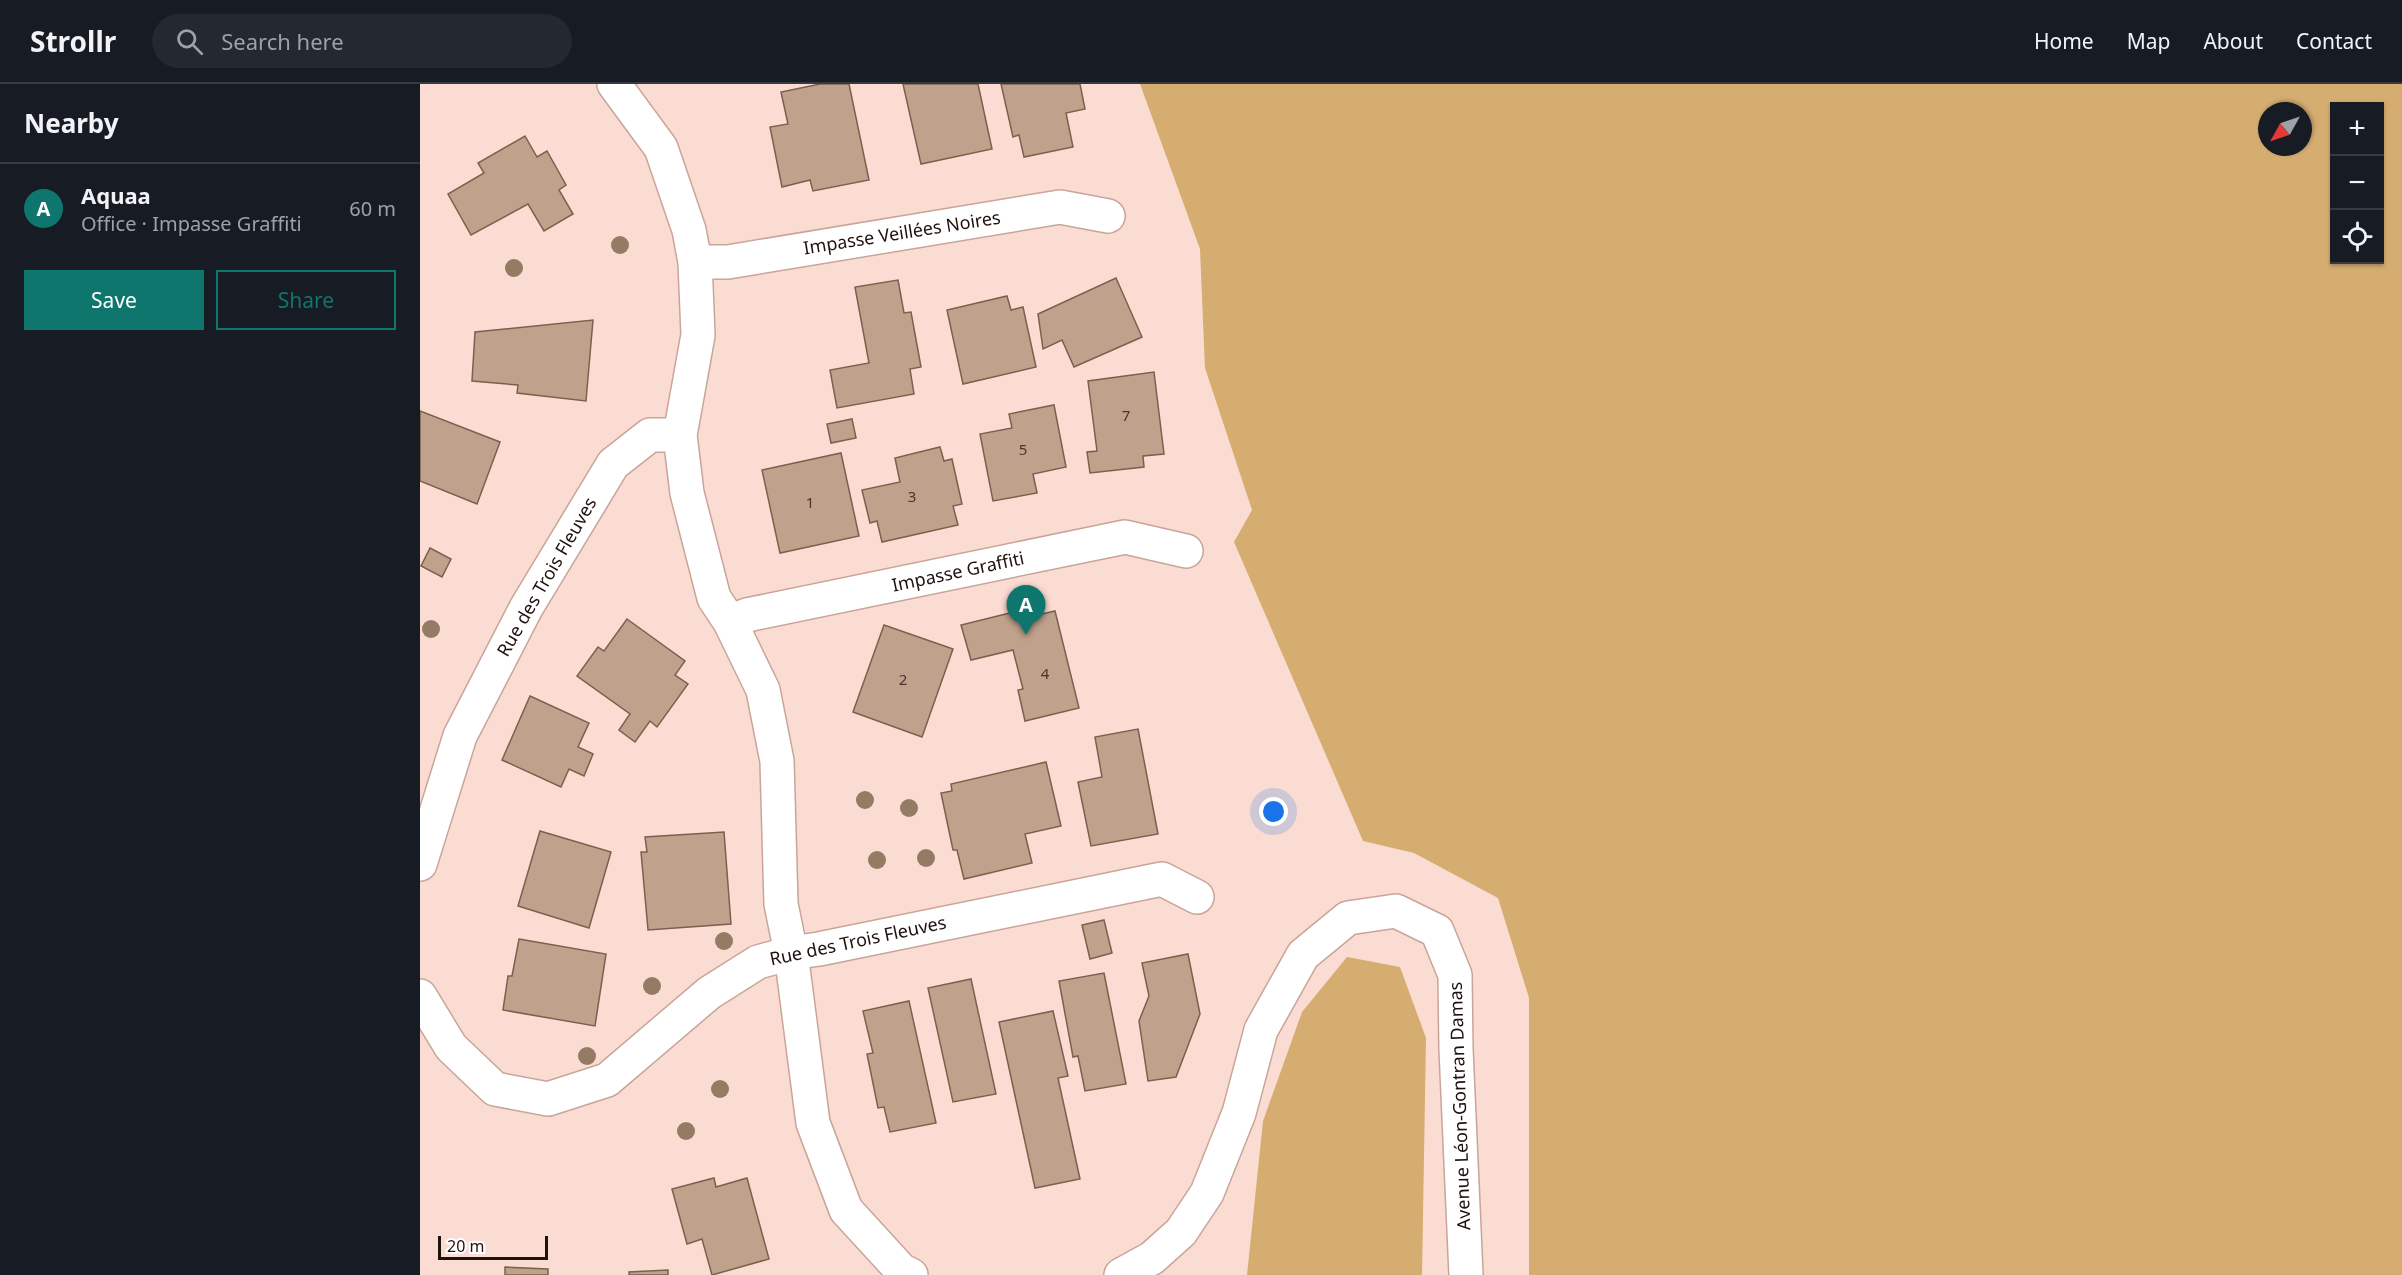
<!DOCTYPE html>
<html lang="en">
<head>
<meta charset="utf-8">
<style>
	:root { --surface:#171b24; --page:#242831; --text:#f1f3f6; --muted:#9ea1a6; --line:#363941; --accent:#0f766e }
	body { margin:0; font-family:"Noto Sans",sans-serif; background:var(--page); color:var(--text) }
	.controls { position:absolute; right:18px; top:18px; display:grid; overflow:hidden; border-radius:0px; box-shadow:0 2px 4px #0004 }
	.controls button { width:54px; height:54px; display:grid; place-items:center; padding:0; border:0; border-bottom:2px solid var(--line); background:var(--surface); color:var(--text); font:30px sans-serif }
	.compass { position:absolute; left:1838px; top:18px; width:54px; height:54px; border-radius:50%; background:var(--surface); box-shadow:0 2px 4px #0004; rotate:230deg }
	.scale { position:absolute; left:18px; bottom:15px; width:110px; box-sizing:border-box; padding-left:6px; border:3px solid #1e120e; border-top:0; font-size:16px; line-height:21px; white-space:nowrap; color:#1e120e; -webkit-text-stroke:4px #fff; paint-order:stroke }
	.you { position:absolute; left:854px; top:728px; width:21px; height:21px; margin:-15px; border:4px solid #fff; border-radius:50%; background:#1a73e8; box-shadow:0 0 0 9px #1a73e833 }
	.badge { display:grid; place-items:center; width:39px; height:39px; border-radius:50%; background:var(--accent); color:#fff; font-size:20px; font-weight:700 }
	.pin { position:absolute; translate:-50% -50px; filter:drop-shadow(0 2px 3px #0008) }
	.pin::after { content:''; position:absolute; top:32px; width:21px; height:18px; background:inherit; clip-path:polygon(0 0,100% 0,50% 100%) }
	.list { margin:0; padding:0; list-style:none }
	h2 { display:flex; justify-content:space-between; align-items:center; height:78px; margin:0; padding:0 24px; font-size:26px }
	h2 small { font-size:20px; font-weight:400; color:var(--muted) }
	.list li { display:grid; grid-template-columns:39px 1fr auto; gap:18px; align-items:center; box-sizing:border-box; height:90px; padding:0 24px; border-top:2px solid var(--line) }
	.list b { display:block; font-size:22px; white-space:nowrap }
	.list p { margin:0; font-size:20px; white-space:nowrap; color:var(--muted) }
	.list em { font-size:20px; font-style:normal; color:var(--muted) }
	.actions { display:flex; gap:12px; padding:18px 24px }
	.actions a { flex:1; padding:14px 0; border:2px solid var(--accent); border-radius:0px; text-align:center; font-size:21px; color:var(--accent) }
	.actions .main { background:var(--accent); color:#fff }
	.icon { flex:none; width:33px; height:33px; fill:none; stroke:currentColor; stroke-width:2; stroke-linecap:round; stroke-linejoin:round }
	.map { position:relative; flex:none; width:1982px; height:1191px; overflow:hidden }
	header { display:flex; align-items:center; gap:36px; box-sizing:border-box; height:84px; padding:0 30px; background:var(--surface); border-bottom:2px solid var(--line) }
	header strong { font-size:28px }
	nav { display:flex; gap:33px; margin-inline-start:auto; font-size:21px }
	.search { width:420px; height:54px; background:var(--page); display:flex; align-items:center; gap:15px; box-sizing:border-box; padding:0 21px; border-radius:33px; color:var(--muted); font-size:22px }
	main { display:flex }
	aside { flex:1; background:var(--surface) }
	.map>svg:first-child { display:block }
</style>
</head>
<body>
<header>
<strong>Strollr</strong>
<div class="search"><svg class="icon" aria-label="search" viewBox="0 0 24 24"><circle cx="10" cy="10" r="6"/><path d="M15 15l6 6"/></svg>Search here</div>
<nav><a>Home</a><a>Map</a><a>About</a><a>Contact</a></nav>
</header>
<main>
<aside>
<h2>Nearby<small></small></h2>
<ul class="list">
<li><span class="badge">A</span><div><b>Aquaa</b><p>Office · Impasse Graffiti</p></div><em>60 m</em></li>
</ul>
<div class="actions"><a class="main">Save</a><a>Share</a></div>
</aside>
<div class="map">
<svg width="1982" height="1191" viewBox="0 0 1982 1191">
	<rect width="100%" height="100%" fill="#fbdcd2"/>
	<g fill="#d5ad70" fill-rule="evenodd">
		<path d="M720 0H1982V1191H1109V914L1078 814 994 769 943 757 814 458 832 426 785 284 780 165ZM1914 22H1960V176H1914ZM1847 27H1883V63H1847Z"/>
		<path d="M927 873 980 883 1006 954 1002 1191H827L843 1037 882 928Z"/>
	</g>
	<g fill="#c0a28c" stroke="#7b604d" stroke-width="1.5">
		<path d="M400 0H429L449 96 393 107 390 96 362 103 350 43 368 40 361 8Z"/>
		<path d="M483 0H558L572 65 501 80Z"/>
		<path d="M581 0H660L665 25 646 29 653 63 604 73 599 51 593 53Z"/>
		<path d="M105 52 117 73 127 67 146 101 139 106 153 130 124 147 108 120 51 151 28 110 64 89 58 79Z"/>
		<path d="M696 194 722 253 654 283 642 256 623 265 618 230Z"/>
		<path d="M478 196 484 229 491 228 501 283 490 285 494 310 417 324 410 286 449 279 435 203Z"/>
		<path d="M587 212 591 226 603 223 616 283 543 300 527 226Z"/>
		<path d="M173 236 166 317 97 309 98 301 52 297 55 248Z"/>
		<path d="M734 288 744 370 723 372 724 383 670 389 667 368 677 367 668 297Z"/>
		<path d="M634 321 646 383 613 390 617 409 573 417 560 350 592 344 589 330Z"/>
		<path d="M0 327 80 358 57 420 0 397Z"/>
		<path d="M432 335 436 354 411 359 407 340Z"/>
		<path d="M520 363 524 377 532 375 542 420 533 422 538 441 462 458 457 437 450 439 442 406 480 398 475 374Z"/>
		<path d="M421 369 439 452 360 469 342 386Z"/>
		<path d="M10 464 31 475 22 493 1 482Z"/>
		<path d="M635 527 659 624 605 637 598 606 603 605 593 566 551 576 541 541 594 528 596 536Z"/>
		<path d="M207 535 265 577 255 591 268 600 237 643 230 637 215 658 199 646 210 630 157 592 178 563 184 567Z"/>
		<path d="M464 541 533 565 502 653 433 628Z"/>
		<path d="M110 612 169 639 158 663 173 670 164 692 149 685 141 703 82 676Z"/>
		<path d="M718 645 738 750 671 762 658 698 682 693 675 653Z"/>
		<path d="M626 678 641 742 605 750 612 779 544 795 537 766H533L521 709 532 707 531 700Z"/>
		<path d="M120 747 191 768 169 844 98 822Z"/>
		<path d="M304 748 311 840 228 846 221 768H227L225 753Z"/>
		<path d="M684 836 692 869 670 875 662 841Z"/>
		<path d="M99 855 186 870 175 942 83 926 88 892H92Z"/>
		<path d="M768 870 780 930 756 993 728 997 719 937 729 912 722 879Z"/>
		<path d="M684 889 706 1000 665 1007 658 972 653 973 639 897Z"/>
		<path d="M551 895 576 1010 533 1018 508 904Z"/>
		<path d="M489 917 516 1039 470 1048 464 1023 458 1024 447 970 453 969 443 927Z"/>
		<path d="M633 927 648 992 638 994 660 1095 615 1104 579 938Z"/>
		<path d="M294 1094 296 1103 327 1094 349 1175 292 1191 282 1155 267 1160 252 1105Z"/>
		<path d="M85 1183 128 1185V1191H85Z"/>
		<path d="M248 1186V1191H209V1188Z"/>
	</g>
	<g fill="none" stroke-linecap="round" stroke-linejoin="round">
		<defs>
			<g id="minor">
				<path d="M194 0 241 64 269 146 275 178 278 251 260 351 267 409 294 514 310 538 343 606 357 677 361 820 371 869 393 1039 426 1126 481 1186 491 1191"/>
				<path d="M275 178H308L640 123 688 132"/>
				<path d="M310 538 327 531 705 453 766 467"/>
				<path d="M0 780 40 652 106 524 193 380 230 351H260"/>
				<path d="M0 912 31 963 75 1005 128 1015 187 996 289 909 338 878 371 869 399 865 742 795 777 813"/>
				<path d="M701 1191 732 1174 761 1148 787 1109 819 1029 841 946 883 871 928 834 976 827 1017 847 1035 891 1036 965 1046 1191"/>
			</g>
		</defs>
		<use href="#minor" stroke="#c9a599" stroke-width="36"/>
		<use href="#minor" stroke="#fff" stroke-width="33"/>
	</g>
	<g fill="#947b64">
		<circle cx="200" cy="161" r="9"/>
		<circle cx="94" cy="184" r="9"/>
		<circle cx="11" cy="545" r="9"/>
		<circle cx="445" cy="716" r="9"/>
		<circle cx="489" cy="724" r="9"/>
		<circle cx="506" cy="774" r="9"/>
		<circle cx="457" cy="776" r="9"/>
		<circle cx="304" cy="857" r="9"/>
		<circle cx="232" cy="902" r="9"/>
		<circle cx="167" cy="972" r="9"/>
		<circle cx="300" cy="1005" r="9"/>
		<circle cx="266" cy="1047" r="9"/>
	</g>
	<g text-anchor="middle" stroke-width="4.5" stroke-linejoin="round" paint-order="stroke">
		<g font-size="15" fill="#46362e">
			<text x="706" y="337">7</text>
			<text x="603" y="371">5</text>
			<text x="492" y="418">3</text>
			<text x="390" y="424">1</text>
			<text x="625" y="595">4</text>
			<text x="483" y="601">2</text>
		</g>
		<g font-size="18" fill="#1e120e" stroke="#fff">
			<text transform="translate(482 149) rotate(-9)" y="6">Impasse Veillées Noires</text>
			<text transform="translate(538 488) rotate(-12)" y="6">Impasse Graffiti</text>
			<text transform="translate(127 493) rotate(-60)" y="6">Rue des Trois Fleuves</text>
			<text transform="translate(438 857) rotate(-12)" y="6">Rue des Trois Fleuves</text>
			<text transform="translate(1040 1022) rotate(-92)" y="6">Avenue Léon-Gontran Damas</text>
		</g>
	</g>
</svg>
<div class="controls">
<button>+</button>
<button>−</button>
<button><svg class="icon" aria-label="locate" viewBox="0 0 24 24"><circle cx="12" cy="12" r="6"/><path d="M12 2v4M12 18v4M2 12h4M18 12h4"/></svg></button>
</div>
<svg class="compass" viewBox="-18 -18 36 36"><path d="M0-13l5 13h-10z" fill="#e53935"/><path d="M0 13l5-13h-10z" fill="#9ea1a6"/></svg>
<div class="scale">20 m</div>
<div class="you"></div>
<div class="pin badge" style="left:606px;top:551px">A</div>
</div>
</main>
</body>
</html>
